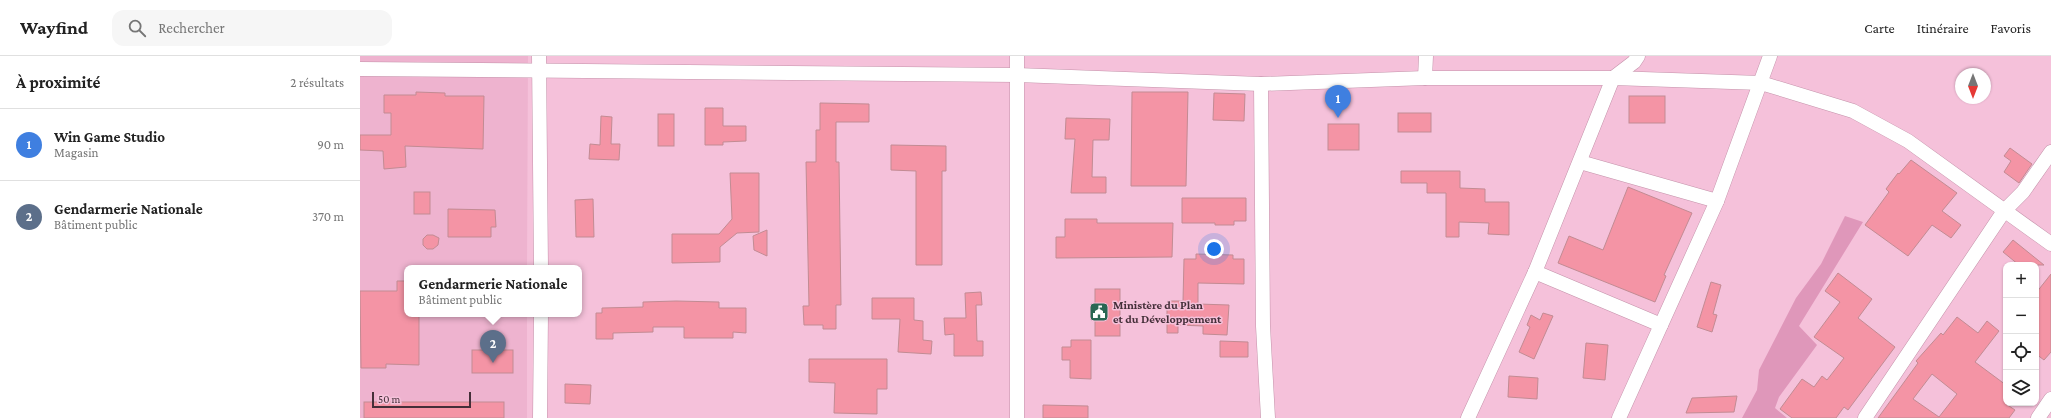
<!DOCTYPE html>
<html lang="fr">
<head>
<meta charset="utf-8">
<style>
	:root { --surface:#fff; --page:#f6f6f6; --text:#222; --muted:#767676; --line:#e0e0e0; --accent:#ea580c }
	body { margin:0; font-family:"Crimson Pro",serif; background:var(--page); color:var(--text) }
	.controls { position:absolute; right:12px; bottom:12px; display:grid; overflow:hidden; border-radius:8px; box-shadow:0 1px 3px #0004 }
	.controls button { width:36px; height:36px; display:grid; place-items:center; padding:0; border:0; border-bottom:1px solid var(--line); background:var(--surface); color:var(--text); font:20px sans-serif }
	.compass { position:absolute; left:1595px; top:12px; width:36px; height:36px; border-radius:50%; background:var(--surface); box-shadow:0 1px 3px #0004; rotate:180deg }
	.scale { position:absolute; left:12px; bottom:10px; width:99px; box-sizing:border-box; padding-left:4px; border:2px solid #442f39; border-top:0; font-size:11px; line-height:14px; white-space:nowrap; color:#442f39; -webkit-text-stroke:3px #f5c1da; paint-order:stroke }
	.you { position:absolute; left:854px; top:193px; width:14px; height:14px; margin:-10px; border:3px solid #fff; border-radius:50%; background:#1a73e8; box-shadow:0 0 0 6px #1a73e833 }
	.badge { display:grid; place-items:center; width:26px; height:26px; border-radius:50%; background:var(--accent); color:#fff; font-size:13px; font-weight:700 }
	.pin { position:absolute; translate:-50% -33px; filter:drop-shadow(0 1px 2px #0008) }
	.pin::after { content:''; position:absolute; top:21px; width:14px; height:12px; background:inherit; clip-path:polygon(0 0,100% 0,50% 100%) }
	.popup { position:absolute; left:44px; top:209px; width:178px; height:52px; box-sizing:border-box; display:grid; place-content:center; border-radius:8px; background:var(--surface); filter:drop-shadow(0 1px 3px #0005); font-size:13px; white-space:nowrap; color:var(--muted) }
	.popup b { font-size:15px; color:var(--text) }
	.popup::after { content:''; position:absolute; left:50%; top:100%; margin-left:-8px; border:8px solid transparent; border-top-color:var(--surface) }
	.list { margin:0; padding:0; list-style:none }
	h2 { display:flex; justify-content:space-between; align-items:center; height:52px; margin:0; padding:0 16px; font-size:17px }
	h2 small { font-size:13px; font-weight:400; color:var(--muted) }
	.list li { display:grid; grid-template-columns:26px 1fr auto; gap:12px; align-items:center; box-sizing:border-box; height:72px; padding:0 16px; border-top:1px solid var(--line) }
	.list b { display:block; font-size:15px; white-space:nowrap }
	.list p { margin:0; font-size:13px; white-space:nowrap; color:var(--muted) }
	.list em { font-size:13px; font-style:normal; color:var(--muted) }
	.icon { flex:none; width:22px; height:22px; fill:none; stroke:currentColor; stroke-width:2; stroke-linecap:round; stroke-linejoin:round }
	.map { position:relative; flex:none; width:1691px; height:362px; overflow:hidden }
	header { display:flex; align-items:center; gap:24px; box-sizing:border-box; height:56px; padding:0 20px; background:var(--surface); border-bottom:1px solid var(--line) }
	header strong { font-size:19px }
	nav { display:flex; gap:22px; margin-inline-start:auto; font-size:14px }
	.search { width:280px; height:36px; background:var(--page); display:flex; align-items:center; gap:10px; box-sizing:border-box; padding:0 14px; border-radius:12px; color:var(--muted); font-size:15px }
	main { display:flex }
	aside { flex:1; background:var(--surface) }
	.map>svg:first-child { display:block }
</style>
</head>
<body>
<header>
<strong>Wayfind</strong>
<div class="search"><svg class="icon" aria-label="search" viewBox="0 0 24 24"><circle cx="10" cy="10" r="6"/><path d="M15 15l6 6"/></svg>Rechercher</div>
<nav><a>Carte</a><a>Itinéraire</a><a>Favoris</a></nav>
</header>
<main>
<aside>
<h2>À proximité<small>2 résultats</small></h2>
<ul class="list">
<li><span class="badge" style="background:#3f7fe0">1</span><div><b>Win Game Studio</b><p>Magasin</p></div><em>90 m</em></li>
<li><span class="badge" style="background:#5c6f8a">2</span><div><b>Gendarmerie Nationale</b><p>Bâtiment public</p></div><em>370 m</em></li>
</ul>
</aside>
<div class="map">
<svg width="1691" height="362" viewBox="0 0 1691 362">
	<rect width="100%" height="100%" fill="#f5c1da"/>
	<path fill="#eeb3cf" d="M0 0H168L167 212H47V258H167V362H0Z"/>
	<path fill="#df97ba" d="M1485 160 1503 166 1439 270 1457 289 1419 341 1415 352 1427 362H1382L1397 334 1399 314 1436 242 1461 208Z"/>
	<g fill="#f494a5" stroke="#c28b93" fill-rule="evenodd">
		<path d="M56 36 85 37V40H124L123 93 45 90 46 111 24 113 23 95 0 94V79H31V57H24V39H56Z"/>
		<path d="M772 36H828L826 130H771Z"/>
		<path d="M854 37 885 38 884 65 853 64Z"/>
		<rect x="1269" y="40" width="36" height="27"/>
		<path d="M460 47 509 48V66H476V106H479L481 249H476V273H463V269H444L443 250H449L446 106H456V74H460Z"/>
		<path d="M345 52H363V70H386V85L363 86V89H345Z"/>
		<rect x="1038" y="57" width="33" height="19"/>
		<rect x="298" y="58" width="16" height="32"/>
		<path d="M241 60 252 61 251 88H260L259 104 229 103 230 88 240 89Z"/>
		<path d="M706 62 750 63 749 84H733L732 121H746V137H711L715 83H705Z"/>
		<rect x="968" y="68" width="31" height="26"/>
		<path d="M531 89 586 90V115H582V209H556V115L531 114Z"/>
		<path d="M1650 92 1672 108 1659 127 1644 116 1651 105 1644 100Z"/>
		<path d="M1551 104 1597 137 1582 155 1601 169 1591 182 1572 169 1548 200 1505 169 1529 136 1526 133 1538 117 1539 118Z"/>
		<path d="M1041 115H1100V132L1125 133V146H1149V179L1128 178 1129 167 1099 166V181H1086V137H1067V127H1041Z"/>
		<path d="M370 117H399V176L377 177 360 191V206L312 207V178H359L372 163Z"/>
		<path d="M1268 131 1332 157 1304 219 1306 220 1295 246 1198 207 1209 180 1243 194Z"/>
		<rect x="54" y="136" width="16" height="22"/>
		<path d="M822 142H886V165H874V169H855V167H822Z"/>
		<path d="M233 143 234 181H216L215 144Z"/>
		<path d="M88 153 135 154 136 171H131V181H88Z"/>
		<path d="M705 163H737V167H813L812 201 696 202V181H705Z"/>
		<path d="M407 174V200L394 194 393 180Z"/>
		<path d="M67 179H73L79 182 78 189 73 193H67L63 189V183Z"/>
		<path d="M1653 184 1684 209H1659L1643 196Z"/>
		<path d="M836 198 873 199V203H884V228L838 227V248L869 249 867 279 843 278V270L818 269V277H807V245H823L824 203H836Z"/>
		<path d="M1478 217 1512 243 1498 262 1535 291 1488 354 1484 351 1476 362H1432L1420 353 1442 323 1454 331 1462 320 1467 324 1484 302 1454 281 1480 246 1465 235Z"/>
		<path d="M1691 218V296L1684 304 1676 298V237Z"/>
		<path d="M37 225H47V258H59V309L26 308V312H1L0 235H37Z"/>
		<path d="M1351 226 1361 229 1353 258 1357 259 1352 276 1337 271Z"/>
		<rect x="735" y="233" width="25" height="47"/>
		<path d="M621 236 622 249H616L617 285H623V300H594V278L585 279 584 262H606L605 237Z"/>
		<path d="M512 242H554V264L563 265V284L572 285 571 298 538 296 540 263H512Z"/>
		<path d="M316 245 359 246V252H386V277L373 276V282H324V271H293V276L253 277V283H236V257H242V252L283 251V246Z"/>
		<path d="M1183 257 1193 260 1174 303 1159 296 1170 271 1167 269 1171 259 1180 264Z"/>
		<path d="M1597 261 1618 277 1627 265 1639 275 1615 306 1646 329V348L1655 354 1649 362H1518L1558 307 1556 305 1581 277 1583 279ZM1572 318 1597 338 1579 361 1553 343Z"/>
		<path d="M711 284H731V323L710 322V304H702V291H711Z"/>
		<path d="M860 285 888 286V301H860Z"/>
		<path d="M1226 287 1248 289 1245 324 1223 322Z"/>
		<rect x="112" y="294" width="41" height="23"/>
		<path d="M449 303H527V333H517V358L474 357 475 327 449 326Z"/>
		<path d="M1149 320 1178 322 1177 343 1148 341Z"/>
		<path d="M205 328 231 329 230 348 205 347Z"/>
		<path d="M1377 340 1374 356 1326 357 1332 342Z"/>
		<rect x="4" y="346" width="140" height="16"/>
		<path d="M683 349 728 350V362H683Z"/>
	</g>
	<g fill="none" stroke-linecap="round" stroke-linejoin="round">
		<defs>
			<g id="minor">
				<path d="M179 0 181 212"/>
				<path d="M657 0V362"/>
				<path d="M0 13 657 19 901 28 1065 22H1253L1401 27 1493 55 1548 85 1691 188"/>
				<path d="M1065 22 1066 0"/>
				<path d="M901 28 903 270 908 362"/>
				<path d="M1220 106 1357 145"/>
				<path d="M1175 216 1301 269"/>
				<path d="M180 362 181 258"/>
				<path d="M1108 362 1175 216 1253 22 1274 6 1278 0"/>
				<path d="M1259 362 1357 145 1410 0"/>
				<path d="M1505 362 1644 155 1663 136 1691 96"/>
				<path d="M1678 362 1691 343"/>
			</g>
		</defs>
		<use href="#minor" stroke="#c492aa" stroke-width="15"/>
		<use href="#minor" stroke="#fff" stroke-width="14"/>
	</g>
	<defs>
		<symbol id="civic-square" viewBox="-11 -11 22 22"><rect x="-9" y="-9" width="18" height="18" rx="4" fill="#296753" stroke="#f5c1da"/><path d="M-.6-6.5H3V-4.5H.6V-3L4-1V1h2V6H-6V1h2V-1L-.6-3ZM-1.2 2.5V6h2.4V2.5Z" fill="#fff"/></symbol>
	</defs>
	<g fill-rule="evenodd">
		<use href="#civic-square" x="728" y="245" width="22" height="22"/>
	</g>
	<g text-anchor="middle" stroke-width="3" stroke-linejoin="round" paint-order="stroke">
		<g font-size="12" font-weight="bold" fill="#442f39" stroke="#f5c1da" text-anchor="start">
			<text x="753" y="253">Ministère du Plan<tspan x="753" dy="14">et du Développement</tspan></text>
		</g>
	</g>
</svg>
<div class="controls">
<button>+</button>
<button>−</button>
<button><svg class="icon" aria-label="locate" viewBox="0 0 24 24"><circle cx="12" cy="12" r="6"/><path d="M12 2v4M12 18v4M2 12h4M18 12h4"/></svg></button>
<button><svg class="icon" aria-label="layers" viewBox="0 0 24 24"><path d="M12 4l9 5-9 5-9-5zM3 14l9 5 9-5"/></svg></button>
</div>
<svg class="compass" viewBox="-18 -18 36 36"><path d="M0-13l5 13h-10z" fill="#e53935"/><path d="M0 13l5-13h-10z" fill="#767676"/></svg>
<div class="scale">50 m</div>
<div class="you"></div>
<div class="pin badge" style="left:978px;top:62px;background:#3f7fe0">1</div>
<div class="pin badge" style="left:133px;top:307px;background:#5c6f8a">2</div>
<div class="popup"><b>Gendarmerie Nationale</b>Bâtiment public</div>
</div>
</main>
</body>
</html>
